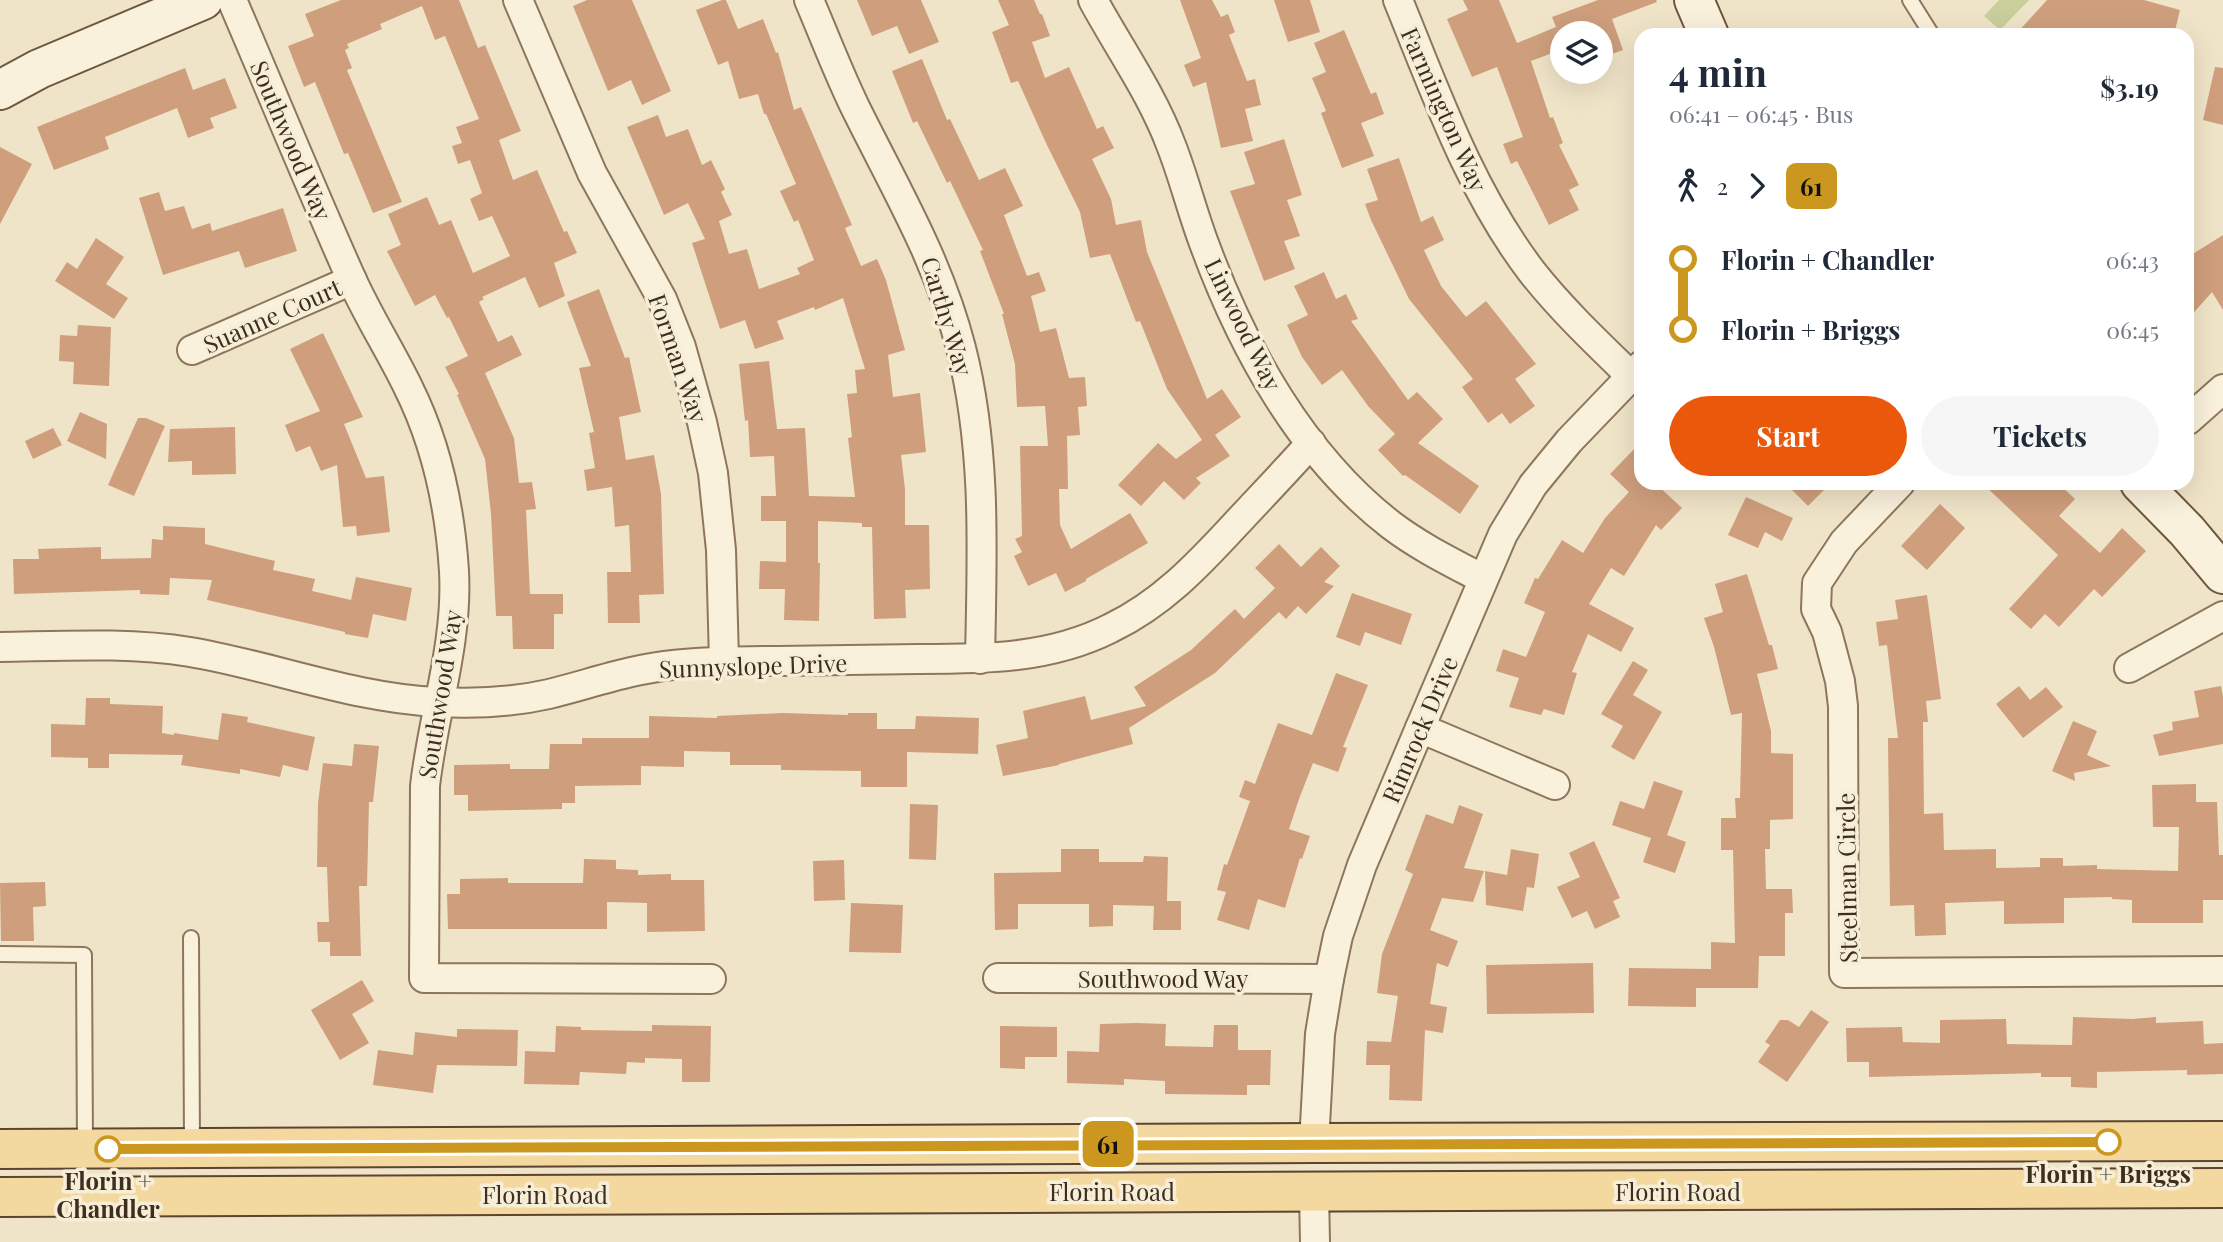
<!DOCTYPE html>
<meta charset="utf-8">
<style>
:root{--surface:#fff;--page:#f6f6f7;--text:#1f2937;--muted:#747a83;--accent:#ea580c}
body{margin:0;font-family:"Playfair Display",serif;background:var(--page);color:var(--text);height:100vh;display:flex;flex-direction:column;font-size:26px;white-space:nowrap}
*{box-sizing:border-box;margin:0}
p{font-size:23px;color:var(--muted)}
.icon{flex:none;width:38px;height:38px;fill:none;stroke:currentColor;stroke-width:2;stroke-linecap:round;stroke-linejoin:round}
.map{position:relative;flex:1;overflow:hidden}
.sheet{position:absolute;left:1634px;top:28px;width:560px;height:462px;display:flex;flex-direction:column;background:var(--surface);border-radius:21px;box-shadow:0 7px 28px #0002}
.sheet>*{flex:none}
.badge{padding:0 14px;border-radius:10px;font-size:24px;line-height:46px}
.controls{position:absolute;left:1550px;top:21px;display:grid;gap:14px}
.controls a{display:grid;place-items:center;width:63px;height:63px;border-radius:50%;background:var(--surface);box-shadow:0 7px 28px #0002;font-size:35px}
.map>.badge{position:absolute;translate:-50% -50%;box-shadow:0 0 0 4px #fff}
.legs{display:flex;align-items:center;gap:10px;height:77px;padding:0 35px;font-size:23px}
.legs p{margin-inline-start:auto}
.overview{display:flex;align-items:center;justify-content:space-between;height:119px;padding:0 35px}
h1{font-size:38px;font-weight:700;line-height:52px}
.button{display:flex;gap:14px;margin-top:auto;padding:14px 35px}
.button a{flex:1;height:80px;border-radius:42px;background:var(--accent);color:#fff;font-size:28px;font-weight:700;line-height:80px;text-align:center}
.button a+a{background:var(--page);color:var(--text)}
ul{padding:0 35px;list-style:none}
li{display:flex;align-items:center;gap:24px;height:70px;font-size:26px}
li i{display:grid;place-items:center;width:10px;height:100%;margin:0 9px;background:currentColor}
li i::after{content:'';width:18px;height:18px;margin:-9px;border:5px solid;border-radius:50%;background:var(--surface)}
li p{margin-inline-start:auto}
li:first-child i{background:linear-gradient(#0000 50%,currentColor 0)}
li:last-child i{background:linear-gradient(currentColor 50%,#0000 0)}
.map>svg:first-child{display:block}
.green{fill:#c9cf9b}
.building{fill:#cf9f7d}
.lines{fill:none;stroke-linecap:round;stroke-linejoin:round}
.lane-casing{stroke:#8d765c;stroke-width:18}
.street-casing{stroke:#8d765c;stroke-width:32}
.secondary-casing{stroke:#6f573f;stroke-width:42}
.primary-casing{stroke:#5b4430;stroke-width:42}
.lane{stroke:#faf1dc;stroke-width:14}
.street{stroke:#faf1dc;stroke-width:28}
.secondary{stroke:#faf1dc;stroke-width:38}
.primary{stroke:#f3d9a0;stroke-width:38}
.line-1-casing{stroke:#fff;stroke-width:16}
.line-1{stroke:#cb971e;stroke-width:10}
.stop-1-dot{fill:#fff;stroke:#cb971e;stroke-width:3.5}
.labels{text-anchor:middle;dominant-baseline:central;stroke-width:7;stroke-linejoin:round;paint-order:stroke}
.street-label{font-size:24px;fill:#3d2e20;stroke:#f7eed8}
.stop-label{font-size:24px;font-weight:bold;fill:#3d2e20;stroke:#f7eed8}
</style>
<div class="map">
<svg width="2223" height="1242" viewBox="0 0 2223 1242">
<rect width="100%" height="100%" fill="#f0e4c8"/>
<!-- green -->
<polygon class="green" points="1999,0 2029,0 2000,30 1984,16"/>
<!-- building -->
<g class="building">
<polygon points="341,0 459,0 478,48 485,45 521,131 499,140 513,180 537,170 564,232 567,231 577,253 554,263 565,296 539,308 525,277 482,297 484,299 479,302 498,342 512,335 522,355 485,373 514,438 519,483 532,482 536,509 526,510 530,594 563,594 563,614 554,614 554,649 513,649 512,616 496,616 491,514 485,459 457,395 459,394 445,367 468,356 449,317 447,318 435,295 415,306 387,251 401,245 388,214 427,197 439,225 451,220 473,273 510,256 492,216 479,221 470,199 482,193 470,160 458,164 452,146 462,143 456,127 479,119 445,36 435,40 422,6 380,24 382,29 347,44 349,48 345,50 352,68 347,70 402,202 373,213 348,153 344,154 315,82 304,87 288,46 314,36 305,14"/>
<polygon points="587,0 632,0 671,91 642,105 631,80 608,91 573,6"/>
<polygon points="722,0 726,0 738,29 763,19 776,53 778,52 794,110 801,107 852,225 845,228 861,266 877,259 886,280 905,350 888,355 893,397 920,393 926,452 901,455 905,489 905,525 929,525 930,589 905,590 906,618 874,619 872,527 862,527 862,523 818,521 818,563 820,563 819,621 784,620 785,589 759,589 760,561 786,562 786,521 761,521 761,496 776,496 774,456 750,457 748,420 745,421 739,364 769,361 777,429 805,428 809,496 855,497 848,438 852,437 847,394 857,393 855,370 865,369 843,298 815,310 814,307 777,321 784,339 755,349 745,320 720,329 692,243 705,239 688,203 664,215 627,127 658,115 666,137 688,129 702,165 711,160 725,189 721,192 732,215 719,221 729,254 747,249 759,289 800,274 797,268 814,260 798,220 794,222 780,191 796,184 766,114 764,114 758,94 739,99 728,61 718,65 696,10"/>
<polygon points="857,0 921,0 939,42 909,54 897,26 872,36"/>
<polygon points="998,0 1034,0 1040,14 1042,14 1050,36 1032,42 1045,78 1069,67 1097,129 1103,126 1114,148 1092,159 1111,199 1116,225 1141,220 1147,252 1207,399 1222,389 1241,417 1215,435 1230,456 1196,478 1201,483 1184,500 1164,481 1141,506 1118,485 1158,443 1176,459 1202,440 1167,389 1140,321 1136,322 1110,254 1090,258 1080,212 1046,143 1018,81 1011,83 992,32 1009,25"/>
<polygon points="1180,0 1212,0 1221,17 1228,14 1235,32 1229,35 1247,81 1255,79 1261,105 1245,109 1253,141 1221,148 1206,82 1193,87 1184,65 1201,58"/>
<polygon points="1274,0 1310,0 1320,32 1288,42"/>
<polygon points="1463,0 1499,0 1517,43 1556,27 1552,17 1598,0 1656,0 1657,2 1612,19 1623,50 1601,58 1601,33 1563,33 1563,49 1531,61 1550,118 1553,117 1563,143 1559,145 1579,185 1569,190 1579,210 1549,225 1517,161 1511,164 1503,144 1523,137 1497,67 1472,77 1447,19 1468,10"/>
<polygon points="2047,0 2144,0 2180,10 2174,35 2015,35"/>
<polygon points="1344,30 1371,94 1376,92 1384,114 1361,123 1374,156 1342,168 1321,113 1326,111 1312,78 1326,72 1314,43"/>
<polygon points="922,59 947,120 950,119 979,180 1005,168 1023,206 1004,215 1027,276 1039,272 1046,291 1031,296 1040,332 1056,328 1069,378 1085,377 1087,406 1078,407 1080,435 1067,436 1068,489 1059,489 1060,525 1071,549 1130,513 1148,543 1086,579 1086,581 1065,592 1056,573 1028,586 1014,556 1022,552 1015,539 1022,536 1020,446 1048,446 1045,406 1017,407 1015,364 1002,314 1004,314 980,251 983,250 950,181 947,183 917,121 913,123 892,71"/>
<polygon points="2215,67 2223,68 2223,125 2203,120"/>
<polygon points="185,68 193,90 225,78 237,108 210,118 214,128 188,138 177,108 105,137 109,149 54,170 37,127"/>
<polygon points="1284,139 1302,195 1287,200 1300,236 1284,241 1295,269 1264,281 1230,191 1255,184 1244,152"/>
<polygon points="0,147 32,164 0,224"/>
<polygon points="1399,158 1421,222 1433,216 1444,240 1424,250 1441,286 1466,317 1486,301 1536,364 1515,379 1535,406 1510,424 1502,413 1488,423 1462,387 1473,379 1409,299 1371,220 1365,204 1378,200 1367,169"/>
<polygon points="159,192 165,211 184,206 192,229 210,223 212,231 283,208 297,251 245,268 239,251 163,275 139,198"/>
<polygon points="2223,235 2223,310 2212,292 2188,319 2188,257"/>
<polygon points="96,238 124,257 106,284 128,298 114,319 55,281 67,262 77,269"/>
<polygon points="1324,272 1336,299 1346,294 1358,319 1351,321 1408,400 1417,392 1443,419 1418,443 1479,486 1460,514 1405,475 1403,476 1378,450 1395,434 1368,406 1342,370 1322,385 1302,357 1287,325 1308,315 1294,286"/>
<polygon points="599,289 625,358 629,357 641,412 619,417 626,460 654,455 661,494 664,594 639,595 640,623 608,623 607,572 631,572 629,525 615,527 612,487 587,491 584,470 595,468 589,433 594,432 579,368 591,366 567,302"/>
<polygon points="78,325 111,327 109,386 73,384 74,362 59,361 60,335 77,336"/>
<polygon points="323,333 363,417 344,424 366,478 384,476 390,532 357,536 356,526 343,527 337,465 321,471 310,446 296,452 285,425 320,411 290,349"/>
<polygon points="80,412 107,424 106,459 67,441"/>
<polygon points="138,418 146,418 165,426 134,496 108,485"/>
<polygon points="235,427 236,474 192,475 192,461 168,462 170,429"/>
<polygon points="53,428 62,445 33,459 25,441"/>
<polygon points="1642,441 1642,483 1655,483 1682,508 1661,530 1656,525 1624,576 1611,568 1589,604 1634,628 1621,652 1588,634 1572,672 1577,673 1564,715 1544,709 1541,715 1509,707 1519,678 1496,671 1503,649 1526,657 1545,612 1524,603 1535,578 1538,579 1562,540 1583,553 1605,518 1629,492 1610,474"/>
<polygon points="1785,483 1831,483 1808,506"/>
<polygon points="1982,483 2058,483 2075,499 2059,516 2100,553 2122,528 2146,551 2102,597 2094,589 2059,627 2045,614 2031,629 2009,609 2058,555"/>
<polygon points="1746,497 1793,518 1782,541 1765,532 1758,548 1728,535"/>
<polygon points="1940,504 1965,528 1927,570 1901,546"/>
<polygon points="163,526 205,528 205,544 275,561 273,570 315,579 312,591 351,600 356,577 412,588 406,621 373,614 368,638 345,634 345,632 207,600 212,580 170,578 169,595 140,594 140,590 14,594 13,559 39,559 38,549 101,547 101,559 151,558 152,539 163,540"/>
<polygon points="1279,544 1301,567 1321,547 1340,566 1324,582 1334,586 1306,614 1298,606 1286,619 1279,612 1215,673 1129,728 1133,744 1059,764 1059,765 1003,776 996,745 1028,738 1023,711 1085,696 1091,720 1146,706 1134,687 1191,650 1235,609 1244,619 1275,588 1255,568"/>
<polygon points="1747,574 1769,645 1772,645 1778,669 1757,674 1771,731 1771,753 1793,754 1793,819 1770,820 1770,849 1765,849 1766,889 1792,889 1793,913 1785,913 1785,956 1759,956 1758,988 1696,988 1696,1007 1628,1006 1629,968 1711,969 1711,942 1735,943 1733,850 1721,850 1721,818 1736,818 1735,798 1740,798 1742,713 1731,715 1714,647 1704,618 1723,612 1715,584"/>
<polygon points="1352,593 1412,614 1401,645 1365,632 1360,646 1336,637"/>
<polygon points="1927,595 1941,699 1926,701 1928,722 1923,722 1924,814 1943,813 1944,850 1996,849 1996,868 2040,867 2040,858 2063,858 2063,866 2097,865 2097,869 2178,871 2179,827 2153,827 2152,785 2196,784 2196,802 2217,802 2219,855 2223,855 2223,900 2203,900 2203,923 2132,923 2132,900 2112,899 2112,897 2064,898 2064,923 2004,924 2004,901 1945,903 1946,935 1915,936 1914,905 1890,906 1888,738 1898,738 1887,645 1879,646 1876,622 1898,619 1895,600"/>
<polygon points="1633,661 1648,670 1633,695 1662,712 1634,760 1611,747 1623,726 1601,714"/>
<polygon points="1336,673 1368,685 1343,747 1347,748 1338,772 1313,763 1299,799 1289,829 1310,836 1302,859 1300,858 1285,908 1258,899 1249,930 1217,920 1226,892 1217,890 1224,864 1227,865 1250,801 1239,797 1245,780 1255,784 1278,723 1312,735"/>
<polygon points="2019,686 2030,700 2046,687 2063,707 2023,738 1996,704"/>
<polygon points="2221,686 2223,697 2223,744 2159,756 2153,735 2173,730 2172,722 2199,717 2194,691"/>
<polygon points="86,698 110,698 110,704 163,706 162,733 174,735 174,733 218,740 222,713 248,717 247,722 315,737 308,771 283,765 280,777 240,769 240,774 181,765 183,755 109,754 109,768 88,768 88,758 51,757 51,724 85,725"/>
<polygon points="782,713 848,715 848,713 877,713 877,729 915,729 916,716 979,718 978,754 907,752 907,787 861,787 861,771 781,770 781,765 730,765 730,752 684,751 684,767 641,766 641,785 575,786 575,803 562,803 562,809 468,811 468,795 454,795 454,765 510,764 510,769 549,769 550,744 582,744 582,738 649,738 649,716 717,718 717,716"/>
<polygon points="2073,721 2097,731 2087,755 2111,766 2074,773 2075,781 2052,771"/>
<polygon points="354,744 379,746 373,802 369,802 367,886 359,886 361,956 330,956 330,942 318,942 317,922 329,922 327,867 317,867 318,803 323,763 352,766"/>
<polygon points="1654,781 1683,791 1667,835 1686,842 1675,873 1643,862 1651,838 1612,825 1620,801 1644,809"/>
<polygon points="910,804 938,805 936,860 909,859"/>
<polygon points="1459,805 1483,814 1464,868 1484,871 1473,902 1442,898 1430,930 1458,941 1448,967 1437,963 1430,1004 1447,1007 1443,1033 1425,1030 1422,1101 1389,1100 1390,1065 1366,1065 1367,1041 1391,1042 1398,996 1377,993 1382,954 1413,874 1405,870 1426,814 1453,824"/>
<polygon points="1594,841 1620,898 1613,901 1620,917 1595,929 1587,911 1572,918 1557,887 1580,877 1569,853"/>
<polygon points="1061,849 1099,849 1099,862 1143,862 1144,856 1168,857 1167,901 1181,901 1181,930 1153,930 1154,906 1113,905 1113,926 1089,927 1089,904 1018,904 1018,929 995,930 994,873 1061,872"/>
<polygon points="1511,849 1539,854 1534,888 1527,887 1523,911 1486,905 1485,871 1507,875"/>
<polygon points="584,859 616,860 616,869 638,870 638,875 671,874 671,880 704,880 705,931 647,932 647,903 607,902 607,929 448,929 447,894 460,894 460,879 508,878 508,883 583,883"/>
<polygon points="844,860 845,900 814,901 813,861"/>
<polygon points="45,882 46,906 33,907 34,941 1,941 0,883"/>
<polygon points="851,903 903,905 901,953 849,952"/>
<polygon points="1593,963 1594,1013 1487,1014 1486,965"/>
<polygon points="362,980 374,1001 352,1014 369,1043 340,1060 311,1010"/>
<polygon points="1811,1010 1829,1022 1787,1082 1758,1062 1770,1045 1765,1042 1780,1020 1788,1020 1799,1027"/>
<polygon points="2073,1017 2132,1019 2156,1017 2156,1023 2203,1021 2204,1044 2223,1043 2223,1074 2187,1075 2187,1070 2097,1072 2097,1088 2071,1087 2071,1077 2041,1077 2041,1073 1869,1077 1869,1062 1847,1062 1846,1028 1902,1027 1903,1042 1940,1043 1940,1020 2006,1019 2007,1044 2072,1045"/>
<polygon points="1137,1023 1166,1024 1165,1046 1213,1047 1214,1025 1238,1025 1238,1050 1271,1050 1270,1085 1247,1085 1247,1095 1165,1094 1165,1081 1124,1079 1124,1085 1067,1083 1067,1051 1099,1052 1100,1024"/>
<polygon points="652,1025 711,1026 710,1082 682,1082 682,1059 645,1058 645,1063 627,1062 626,1074 580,1072 579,1085 524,1084 525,1051 555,1052 556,1026 581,1027 581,1030 652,1031"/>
<polygon points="1000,1026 1057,1027 1057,1057 1025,1057 1025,1069 1000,1068"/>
<polygon points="457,1029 518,1030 517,1066 437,1065 433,1093 373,1085 378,1050 413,1055 415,1032 457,1037"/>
</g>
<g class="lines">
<!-- lane casing -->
<g class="lane-casing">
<g id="lane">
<polyline points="1910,0 1932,35"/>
<polyline points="191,938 192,1147"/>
<polyline points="0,954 84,955 85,1146"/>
</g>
</g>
<!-- street casing -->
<g class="street-casing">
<g id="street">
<path d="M 232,0 C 272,93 310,186 351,278 C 368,316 390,350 408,387 C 436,443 450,508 454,571 C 458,645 433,714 425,786 L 424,978 L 711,979"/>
<polyline points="518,0 592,173 662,299 681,347 702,422 713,473 721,550 724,661"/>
<path d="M 809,0 C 824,35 838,72 855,107 C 895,188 938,259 961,348 C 987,450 982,555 980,659"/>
<path d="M 1093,0 C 1119,48 1152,94 1171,145 C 1184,178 1192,212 1205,246 C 1243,349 1302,456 1391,525 C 1420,547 1451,562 1483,579"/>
<path d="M 1398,0 C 1436,93 1470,191 1532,272 C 1562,310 1597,343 1631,376"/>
<polyline points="192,350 352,280"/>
<polyline points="2188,420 2223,389"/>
<polyline points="1900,483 1844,542 1817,583 1816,609 1827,632 1840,681 1843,706 1844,973 2223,971"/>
<path d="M 0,647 C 63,646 127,642 190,652 C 273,666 352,698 437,702 C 474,704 514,702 549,694 C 590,684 631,669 673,665 C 707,661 743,661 778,661 C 825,660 872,660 919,659 C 985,659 1050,659 1111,628 C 1161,604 1197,566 1234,526 C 1260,498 1286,471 1311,443"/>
<polyline points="2129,668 2223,616"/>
<polyline points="1420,728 1555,785"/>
<polyline points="998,978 1329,979"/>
<polyline points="1314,1143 1320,1034 1329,979 1338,936 1362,865 1420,728 1503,534 1533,485 1569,441 1642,365"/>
<polyline points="1314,1192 1315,1242"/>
</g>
</g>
<!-- secondary casing -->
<g class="secondary-casing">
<g id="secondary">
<polyline points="1694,0 1709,35"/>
<polyline points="0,90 39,69 203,0"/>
<polyline points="2140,483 2187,531 2223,574"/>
</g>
</g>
<!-- primary casing -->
<g class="primary-casing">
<g id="primary">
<polyline points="0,1149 1314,1143 2223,1141"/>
<polyline points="0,1197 2223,1188"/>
</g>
</g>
<!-- lane -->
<use href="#lane" class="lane"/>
<!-- street -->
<use href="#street" class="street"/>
<!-- secondary -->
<use href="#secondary" class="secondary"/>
<!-- primary -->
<use href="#primary" class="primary"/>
</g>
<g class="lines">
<!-- line-1 casing -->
<g class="line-1-casing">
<polyline id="line-1" points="108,1149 2108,1142"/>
</g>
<!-- line-1 -->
<use href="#line-1" class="line-1"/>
</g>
<!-- markers -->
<g class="stop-1-dot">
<circle cx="2108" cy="1142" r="12"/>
<circle cx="108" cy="1149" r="12"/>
</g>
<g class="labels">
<!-- street labels -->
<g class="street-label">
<text transform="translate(1445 109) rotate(66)">Farmington Way</text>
<text transform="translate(292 140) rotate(67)">Southwood Way</text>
<text transform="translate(272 315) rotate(-24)">Suanne Court</text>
<text transform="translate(948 316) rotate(73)">Carthy Way</text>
<text transform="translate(1244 324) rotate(64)">Linwood Way</text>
<text transform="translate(679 358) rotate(71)">Forman Way</text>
<text transform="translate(753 665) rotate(-2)">Sunnyslope Drive</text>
<text transform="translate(439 694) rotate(-81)">Southwood Way</text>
<text transform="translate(1419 729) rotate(-67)">Rimrock Drive</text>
<text transform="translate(1846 878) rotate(-91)">Steelman Circle</text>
<text x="1163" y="978">Southwood Way</text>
<text x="1112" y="1191">Florin Road</text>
<text x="1678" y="1191">Florin Road</text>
<text x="545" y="1194">Florin Road</text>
</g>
<!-- stop labels -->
<g class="stop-label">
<text x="2108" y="1173">Florin + Briggs</text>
<text x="108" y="1180">Florin +<tspan x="108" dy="28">Chandler</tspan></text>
</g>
</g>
</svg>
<div class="controls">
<a><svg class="icon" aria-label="layers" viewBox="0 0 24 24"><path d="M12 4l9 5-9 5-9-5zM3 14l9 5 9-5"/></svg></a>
</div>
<b class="badge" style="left:1108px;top:1144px;background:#cb971e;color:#111">61</b>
<section class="sheet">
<div class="overview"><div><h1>4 min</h1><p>06:41 – 06:45 · Bus</p></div><b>$3.19</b></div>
<div class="legs"><svg class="icon" aria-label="walk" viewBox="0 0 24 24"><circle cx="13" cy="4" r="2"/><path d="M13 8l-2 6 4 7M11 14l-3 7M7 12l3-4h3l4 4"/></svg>2<svg class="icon" aria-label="forward" viewBox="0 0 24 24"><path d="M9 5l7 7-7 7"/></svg><b class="badge" style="background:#cb971e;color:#111">61</b></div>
<ul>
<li><i style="color:#cb971e"></i><b>Florin + Chandler</b><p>06:43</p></li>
<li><i style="color:#cb971e"></i><b>Florin + Briggs</b><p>06:45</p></li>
</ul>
<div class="button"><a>Start</a><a>Tickets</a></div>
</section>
</div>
